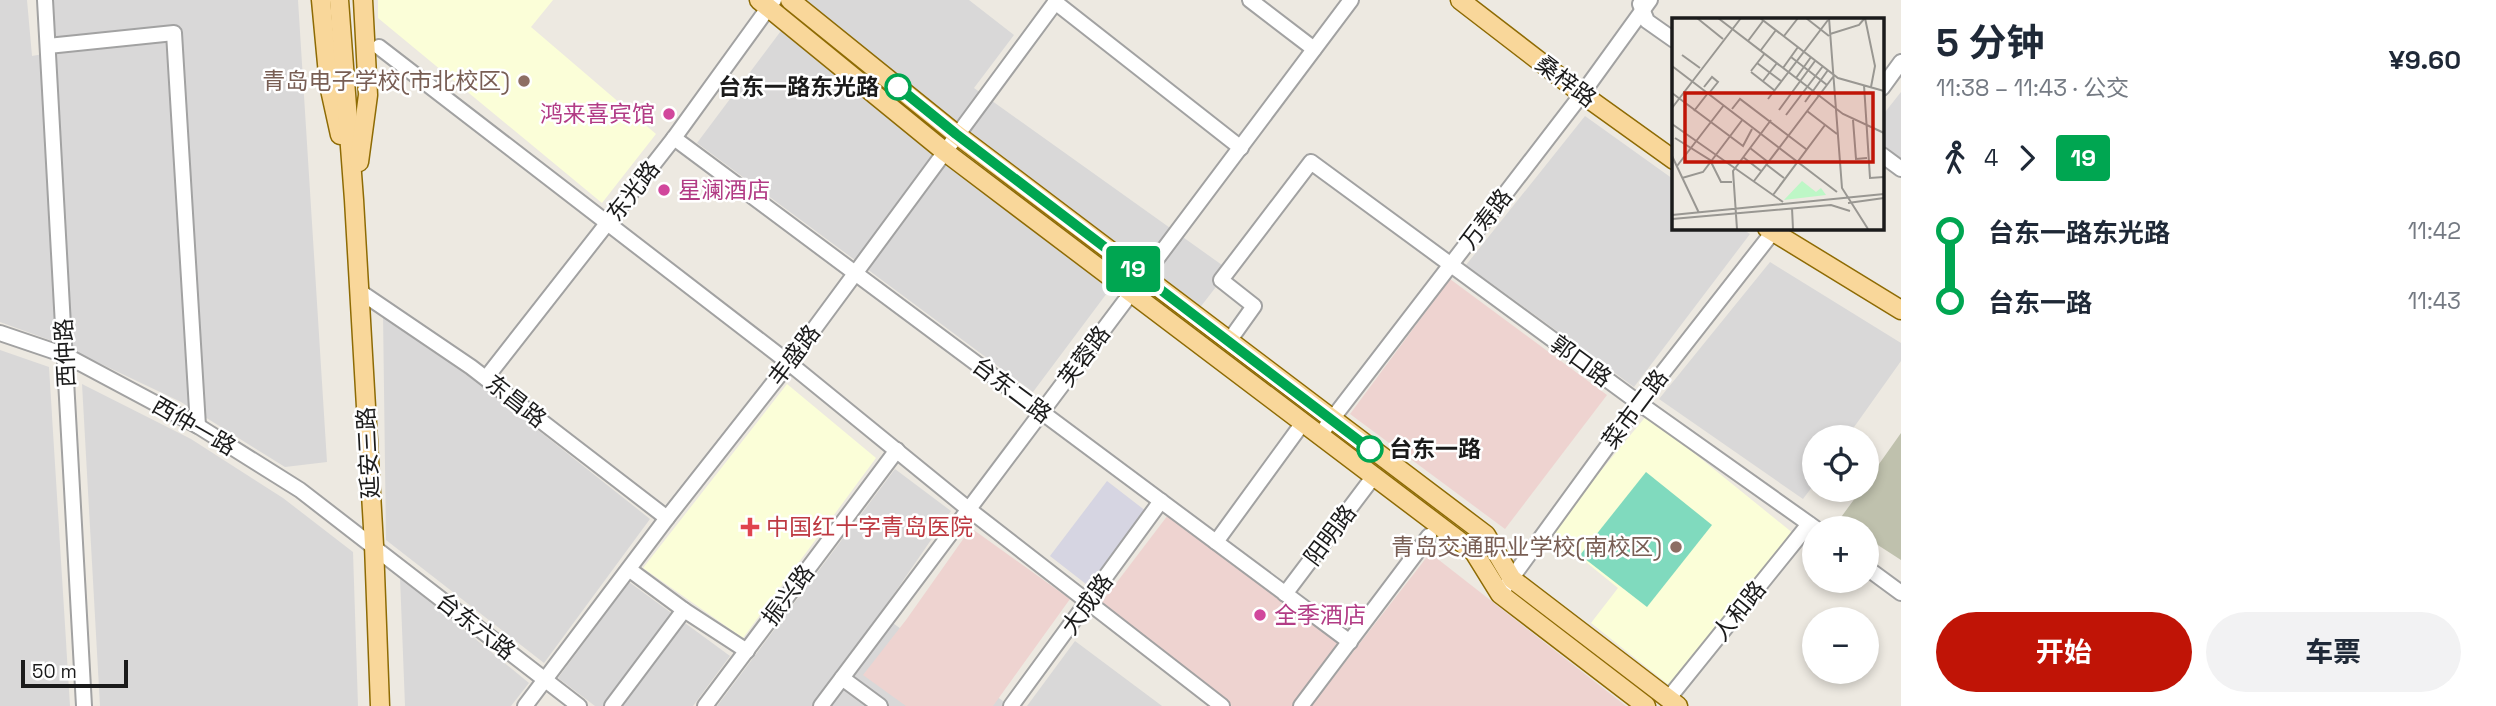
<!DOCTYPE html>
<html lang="zh">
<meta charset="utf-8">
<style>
:root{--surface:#fff;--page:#f2f2f3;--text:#1f2937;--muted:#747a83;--accent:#c01406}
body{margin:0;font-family:"Space Grotesk","Noto Sans SC",sans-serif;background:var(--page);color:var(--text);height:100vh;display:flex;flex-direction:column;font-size:26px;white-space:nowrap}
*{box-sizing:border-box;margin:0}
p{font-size:23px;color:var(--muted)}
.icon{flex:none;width:38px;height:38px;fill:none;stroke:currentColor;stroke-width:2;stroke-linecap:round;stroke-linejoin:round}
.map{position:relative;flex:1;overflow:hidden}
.details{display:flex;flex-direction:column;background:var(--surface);width:595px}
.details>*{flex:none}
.badge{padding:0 14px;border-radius:5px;font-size:24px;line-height:46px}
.fabs{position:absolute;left:1802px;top:425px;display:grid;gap:14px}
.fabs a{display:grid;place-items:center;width:77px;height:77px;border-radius:50%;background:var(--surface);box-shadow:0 4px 10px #0003;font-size:35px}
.scale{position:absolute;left:21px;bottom:18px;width:107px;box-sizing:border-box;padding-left:7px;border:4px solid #1b1b1b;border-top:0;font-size:19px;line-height:24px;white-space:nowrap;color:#1b1b1b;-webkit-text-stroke:5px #fff;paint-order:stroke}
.map>.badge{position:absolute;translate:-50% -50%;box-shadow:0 0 0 4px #fff}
.legs{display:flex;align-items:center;gap:10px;height:77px;padding:0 35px;font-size:23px}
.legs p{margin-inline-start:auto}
.headline{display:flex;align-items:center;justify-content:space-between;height:119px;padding:0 35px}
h1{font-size:38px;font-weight:700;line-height:52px}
.cta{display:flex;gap:14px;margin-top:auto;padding:14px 35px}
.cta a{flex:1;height:80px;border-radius:42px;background:var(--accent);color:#fff;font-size:28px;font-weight:700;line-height:80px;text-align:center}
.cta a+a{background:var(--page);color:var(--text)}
ul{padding:0 35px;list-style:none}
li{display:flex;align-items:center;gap:24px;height:70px;font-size:26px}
li i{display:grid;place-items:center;width:10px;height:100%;margin:0 9px;background:currentColor}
li i::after{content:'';width:18px;height:18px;margin:-9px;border:5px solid;border-radius:50%;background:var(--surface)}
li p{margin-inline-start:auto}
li:first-child i{background:linear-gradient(#0000 50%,currentColor 0)}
li:last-child i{background:linear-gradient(currentColor 50%,#0000 0)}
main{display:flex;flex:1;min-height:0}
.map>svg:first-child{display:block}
.residential{fill:#d9d8d8}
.commercial{fill:#eed3d0}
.education{fill:#fbfed8}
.construction{fill:#bfc1ad}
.pitch{fill:#80dabe}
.plaza{fill:#d6d5e2}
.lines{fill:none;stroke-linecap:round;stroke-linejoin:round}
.minor-casing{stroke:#a2a2a2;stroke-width:18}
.major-casing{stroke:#8e6b04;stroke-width:21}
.minor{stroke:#fff;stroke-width:14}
.major{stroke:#f9d79a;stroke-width:18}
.line-1-casing{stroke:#fff;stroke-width:16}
.line-1{stroke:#00a651;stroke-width:10}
.education-dot{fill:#8d6e63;stroke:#fff;stroke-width:2.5}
.stop-1-dot{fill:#fff;stroke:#00a651;stroke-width:3.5}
.hotel-dot{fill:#d1479c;stroke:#fff;stroke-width:2.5}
.health-dot{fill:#e0444e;stroke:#fff;stroke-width:2.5}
.labels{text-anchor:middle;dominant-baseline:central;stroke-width:5;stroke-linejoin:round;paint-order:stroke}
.education-label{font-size:23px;fill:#785e54;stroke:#fff;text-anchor:end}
.street-label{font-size:23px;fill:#1b1b1b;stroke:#fff}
.stop-label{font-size:23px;font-weight:bold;fill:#1b1b1b;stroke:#fff;text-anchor:end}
.hotel-label{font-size:23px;fill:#b23c85;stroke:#fff;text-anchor:start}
.health-label{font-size:23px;fill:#be3a42;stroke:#fff;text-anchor:start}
.inset-road{fill:none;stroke:#999792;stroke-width:2}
.view{fill:#c01406;fill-opacity:0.15;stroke:#c01406;stroke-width:3.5}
.inset-edge{fill:none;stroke:#1b1b1b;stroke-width:3.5}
</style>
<main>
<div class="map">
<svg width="1901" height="706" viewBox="0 0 1901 706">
<rect width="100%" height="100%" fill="#ede9e1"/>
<!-- residential -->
<g class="residential">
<polygon points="0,0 27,0 32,56 55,52 52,0 298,0 327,462 285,467 181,402 55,342 0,322"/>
<polygon points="804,0 969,0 1014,35 974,88 1229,270 1185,327 1119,277 1033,392 697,143"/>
<polygon points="1901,92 1901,165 1882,151 1882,116"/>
<polygon points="1585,116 1673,179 1674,228 1741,228 1750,234 1634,387 1466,265"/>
<polygon points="1770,262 1901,343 1901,361 1847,437 1815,438 1815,483 1803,499 1659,399"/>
<polygon points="383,313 430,350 470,376 650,519 544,663 386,540"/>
<polygon points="0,350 49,367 70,706 0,706"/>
<polygon points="82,384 191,439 283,498 353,552 358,706 100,706"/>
<polygon points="895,469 951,511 880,614 1010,706 717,706"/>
<polygon points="400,577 529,683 511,706 405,706"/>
<polygon points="629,582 730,656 693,706 595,706 558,678"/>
<polygon points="1075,641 1162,706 1027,706"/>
</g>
<!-- commercial -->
<g class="commercial">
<polygon points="1450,279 1607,395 1505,529 1350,414"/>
<polygon points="1168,515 1338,643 1293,706 1232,706 1101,603"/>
<polygon points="971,528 1070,599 993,706 906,706 863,675 906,620"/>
<polygon points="1430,553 1626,706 1311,706"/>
</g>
<!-- education -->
<g class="education">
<polygon points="378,0 553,0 531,27 656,134 602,203 378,18"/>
<polygon points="787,384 876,458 743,638 643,568"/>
<polygon points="1647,415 1794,534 1669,685 1591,623 1618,588 1571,550 1566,543 1551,531"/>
</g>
<!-- construction -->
<polygon class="construction" points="1901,433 1901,560 1867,538 1867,528 1852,528 1839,520 1861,490 1867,490 1867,481"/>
<!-- pitch -->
<polygon class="pitch" points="1646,472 1712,525 1647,607 1580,555"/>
<!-- plaza -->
<polygon class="plaza" points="1107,481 1151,515 1095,591 1050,556"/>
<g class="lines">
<!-- minor casing -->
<g class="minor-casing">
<g id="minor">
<polyline points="45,0 84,706"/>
<polyline points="1250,0 1314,49"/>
<polyline points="1055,2 1241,148"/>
<polyline points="1640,4 1647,21 1674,40"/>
<polyline points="48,46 174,33 198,426"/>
<polyline points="379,47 789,363 967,508 1222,706"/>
<polyline points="1882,88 1901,62"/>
<polyline points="674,138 1350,642"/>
<polyline points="1882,155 1901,169"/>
<polyline points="359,291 471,367 667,518"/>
<polyline points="0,333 65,355 198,426 300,490 579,706"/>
<polyline points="1229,341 1254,306 1221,280 1311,162 1639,403 1815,528"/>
<polyline points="486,378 674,138 774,0"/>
<polyline points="1319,436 1582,94 1650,0"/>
<polyline points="1216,542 1302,424"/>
<polyline points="1867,568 1901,593"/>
<polyline points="630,570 684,610 747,651"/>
<polyline points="1285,594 1374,476"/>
<polyline points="1500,594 1639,403 1776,228"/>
<polyline points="842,678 880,706"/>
<polyline points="1668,699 1809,524"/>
<polyline points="525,706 667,518 789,363 1057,0"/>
<polyline points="612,706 684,610"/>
<polyline points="705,706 897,450"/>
<polyline points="821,706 1351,0"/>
<polyline points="1011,706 1161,501"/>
<polyline points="1301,706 1429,536"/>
</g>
</g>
<!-- major casing -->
<g class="major-casing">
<g id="major">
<polyline points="321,0 329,85 340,135"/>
<polyline points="339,0 354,200 374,545 380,706"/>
<polyline points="759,0 944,151 1474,552 1500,594 1646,706"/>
<polyline points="790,0 956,134 1486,535 1512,579 1678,706"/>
<polyline points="1460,0 1582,94 1674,160"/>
<polyline points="359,162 368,95 363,0"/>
<polyline points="1767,228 1901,310"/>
</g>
</g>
<!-- minor -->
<use href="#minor" class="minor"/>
<!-- major -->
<use href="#major" class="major"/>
</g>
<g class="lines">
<!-- line-1 casing -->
<g class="line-1-casing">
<polyline id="line-1" points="898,87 956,134 1370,449"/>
</g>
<!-- line-1 -->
<use href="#line-1" class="line-1"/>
</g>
<!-- markers -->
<g class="education-dot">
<circle cx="524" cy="81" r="7"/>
<circle cx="1676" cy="547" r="7"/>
</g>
<g class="stop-1-dot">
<circle cx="898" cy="87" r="12"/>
<circle cx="1370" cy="449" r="12"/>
</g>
<g class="hotel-dot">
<circle cx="669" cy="114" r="7"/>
<circle cx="664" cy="190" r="7"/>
<circle cx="1260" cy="615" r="7"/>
</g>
<path class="health-dot" d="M746.5 516.5h7v7h7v7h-7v7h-7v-7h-7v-7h7z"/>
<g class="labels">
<!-- education labels -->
<g class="education-label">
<text x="510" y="81">青岛电子学校(市北校区)</text>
<text x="1662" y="547">青岛交通职业学校(南校区)</text>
</g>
<!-- street labels -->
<g class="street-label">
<text transform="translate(1566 81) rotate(37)">桑梓路</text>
<text transform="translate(633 191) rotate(-52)">东光路</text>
<text transform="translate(1486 219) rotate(-53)">万寿路</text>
<text transform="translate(65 353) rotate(-93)">西仲路</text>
<text transform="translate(794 355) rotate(-53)">丰盛路</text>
<text transform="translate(1084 356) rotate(-53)">芙蓉路</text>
<text transform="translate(1581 361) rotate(36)">郭口路</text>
<text transform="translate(1012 390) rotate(37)">台东二路</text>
<text transform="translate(516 401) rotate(38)">东昌路</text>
<text transform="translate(1635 409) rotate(-53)">菜市二路</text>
<text transform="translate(194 426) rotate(30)">西仲一路</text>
<text transform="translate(368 453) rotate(-93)">延安三路</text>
<text transform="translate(1330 535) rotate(-53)">阳明路</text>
<text transform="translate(788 595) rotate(-53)">振兴路</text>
<text transform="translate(1087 604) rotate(-54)">大成路</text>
<text transform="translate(1739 611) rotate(-51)">人和路</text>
<text transform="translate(476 626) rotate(38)">台东六路</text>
</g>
<!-- stop labels -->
<g class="stop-label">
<text x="879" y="87">台东一路东光路</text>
<text x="1389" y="449" text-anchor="start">台东一路</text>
</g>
<!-- hotel labels -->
<g class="hotel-label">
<text x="655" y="114" text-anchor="end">鸿来喜宾馆</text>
<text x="678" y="190">星澜酒店</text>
<text x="1274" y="615">全季酒店</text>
</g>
<!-- health labels -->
<g class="health-label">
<text x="766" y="527">中国红十字青岛医院</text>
</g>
</g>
<!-- overview -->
<g transform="translate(1672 18)">
<rect width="212" height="212" fill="#ede9e1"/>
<path d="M 130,163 L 144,174 L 149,170 L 154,177 L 112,182 Z" fill="#bdf7c6"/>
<path class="inset-road" d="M 25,0 L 51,21M 46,0 L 171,96 L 212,115M 88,0 L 166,60 L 212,73M 134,0 L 157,18M 157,0 L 170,170 L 196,211M 193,0 L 203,48 L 199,69M 158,16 L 187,7 L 192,1M 112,18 L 126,0M 76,23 L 91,3M 89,32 L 104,12M 10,37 L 28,50M 119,39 L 155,67M 85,45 L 109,63M 0,48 L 165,174M 111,50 L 126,29M 79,53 L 93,35M 79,54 L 102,72M 124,60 L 139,39M 91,63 L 105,45M 192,67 L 198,160 L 212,159M 32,69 L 40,59 L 46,64 L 38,74M 0,75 L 71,128 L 80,111M 96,81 L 156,2M 133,84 L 156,52M 0,90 L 69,0M 60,91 L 68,81 L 134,131M 107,92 L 143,43M 22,93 L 36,75M 135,93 L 165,116M 114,97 L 151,48M 181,102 L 184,141 L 195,140M 0,106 L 111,184M 3,120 L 38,142 L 49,164 L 60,164M 78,130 L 96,144M 0,138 L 27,195M 71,139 L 89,153M 95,147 L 112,160M 5,148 L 52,87M 10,160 L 31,154 L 71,101M 82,163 L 161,59M 101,177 L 153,107M 176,185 L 212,180M 120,190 L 121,211M 0,197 L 212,176M 0,201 L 159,187 L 178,193M 65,211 L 61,153 L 99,102"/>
<path class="view" d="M 13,75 L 201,75 L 201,144 L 13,144 Z"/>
<rect width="212" height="212" class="inset-edge"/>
</g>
</svg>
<div class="fabs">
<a><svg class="icon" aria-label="locate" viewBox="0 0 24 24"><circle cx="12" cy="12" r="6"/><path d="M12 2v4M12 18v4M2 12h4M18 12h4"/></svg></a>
<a>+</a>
<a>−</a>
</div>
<div class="scale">50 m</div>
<b class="badge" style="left:1133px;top:269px;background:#00a651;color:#fff">19</b>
</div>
<section class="details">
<div class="headline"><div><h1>5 分钟</h1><p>11:38 – 11:43 · 公交</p></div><b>¥9.60</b></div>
<div class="legs"><svg class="icon" aria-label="walk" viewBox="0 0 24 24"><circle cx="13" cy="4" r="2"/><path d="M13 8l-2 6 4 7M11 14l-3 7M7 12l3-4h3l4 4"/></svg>4<svg class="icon" aria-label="forward" viewBox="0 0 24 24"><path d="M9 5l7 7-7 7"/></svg><b class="badge" style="background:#00a651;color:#fff">19</b></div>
<ul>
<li><i style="color:#00a651"></i><b>台东一路东光路</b><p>11:42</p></li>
<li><i style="color:#00a651"></i><b>台东一路</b><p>11:43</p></li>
</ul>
<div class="cta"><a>开始</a><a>车票</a></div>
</section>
</main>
